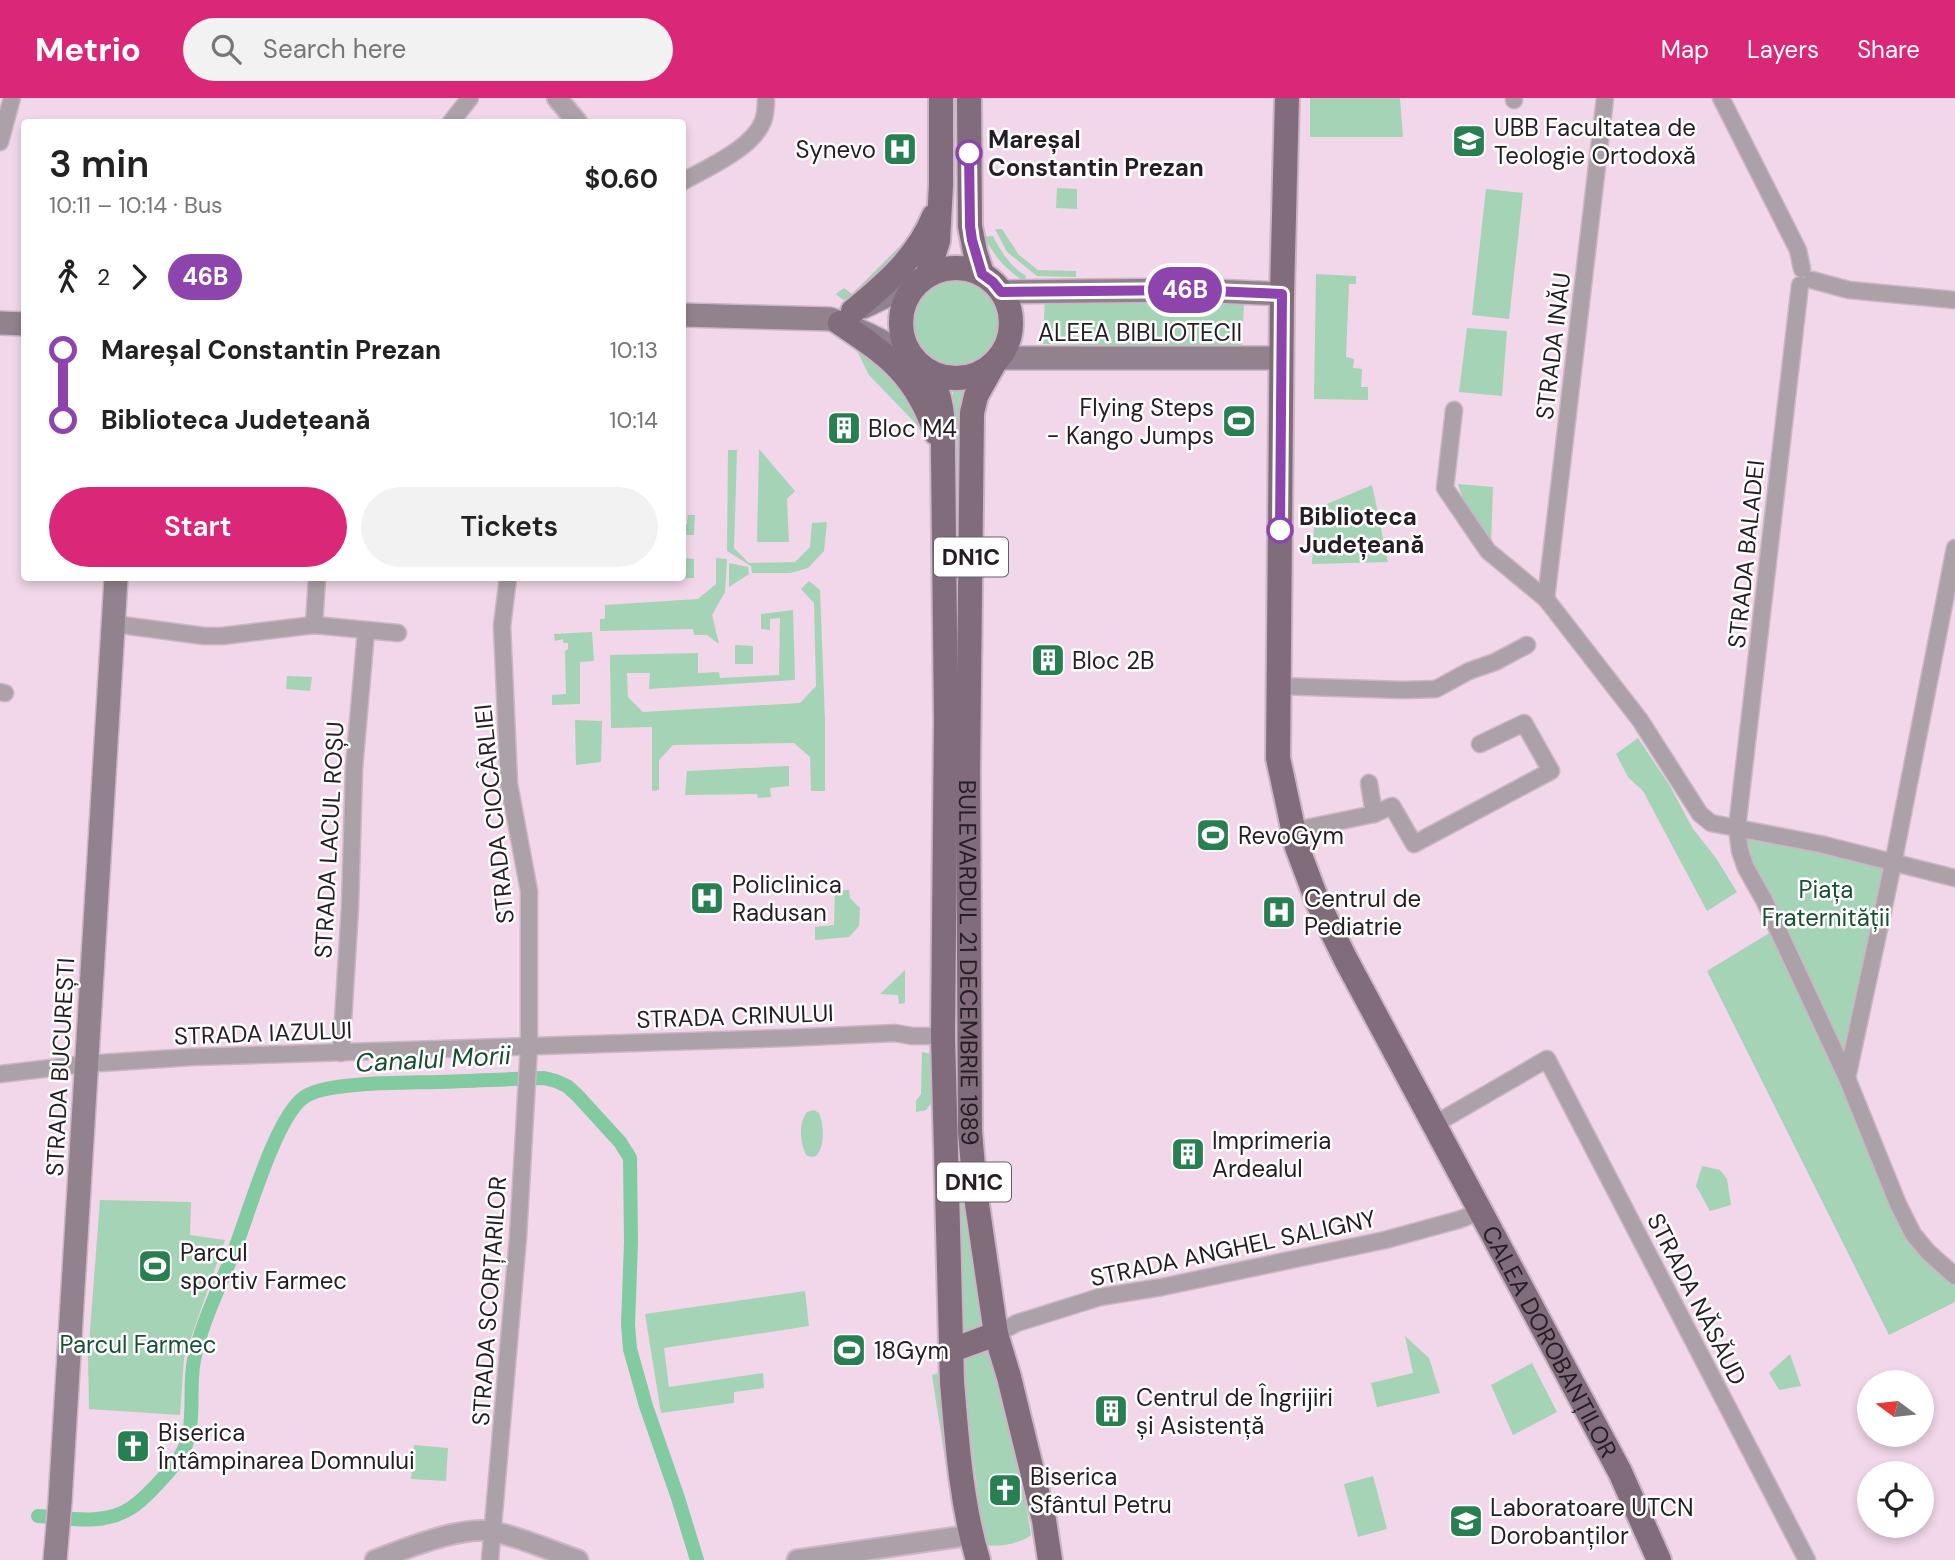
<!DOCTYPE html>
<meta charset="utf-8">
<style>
:root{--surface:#fff;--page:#f2f2f2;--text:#222;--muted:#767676;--accent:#db2777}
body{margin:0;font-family:"DM Sans",sans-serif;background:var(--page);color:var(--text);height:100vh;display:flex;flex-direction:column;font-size:26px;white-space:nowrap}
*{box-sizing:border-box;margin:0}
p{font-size:23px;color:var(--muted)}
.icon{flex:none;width:38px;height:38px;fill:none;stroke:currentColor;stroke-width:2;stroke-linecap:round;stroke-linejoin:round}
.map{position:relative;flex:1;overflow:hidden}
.panel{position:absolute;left:21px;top:21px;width:665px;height:462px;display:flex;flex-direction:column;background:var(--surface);border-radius:7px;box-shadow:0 4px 10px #0003}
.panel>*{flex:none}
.badge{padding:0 14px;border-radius:23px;font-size:24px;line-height:46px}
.needle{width:46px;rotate:285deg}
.tools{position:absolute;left:1857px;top:1272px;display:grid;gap:14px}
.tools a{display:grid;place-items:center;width:77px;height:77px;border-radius:50%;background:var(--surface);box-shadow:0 4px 10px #0003;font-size:35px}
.map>.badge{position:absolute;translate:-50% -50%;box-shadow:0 0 0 4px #fff}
.legs{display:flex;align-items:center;gap:10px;height:77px;padding:0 28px;font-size:23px}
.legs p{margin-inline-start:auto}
.head{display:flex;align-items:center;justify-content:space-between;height:119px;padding:0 28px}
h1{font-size:38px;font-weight:600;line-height:52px}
.primary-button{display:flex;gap:14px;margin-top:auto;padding:14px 28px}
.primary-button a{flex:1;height:80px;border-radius:42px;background:var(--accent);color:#fff;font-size:28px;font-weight:600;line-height:80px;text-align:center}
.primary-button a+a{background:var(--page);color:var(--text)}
ul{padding:0 28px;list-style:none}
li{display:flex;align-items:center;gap:24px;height:70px;font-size:26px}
li i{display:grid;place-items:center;width:10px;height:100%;margin:0 9px;background:currentColor}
li i::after{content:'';width:18px;height:18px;margin:-9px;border:5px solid;border-radius:50%;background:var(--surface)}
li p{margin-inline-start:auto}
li:first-child i{background:linear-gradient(#0000 50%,currentColor 0)}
li:last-child i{background:linear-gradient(currentColor 50%,#0000 0)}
header{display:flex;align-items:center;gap:42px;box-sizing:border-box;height:98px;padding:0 35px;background:var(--accent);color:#fff}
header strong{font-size:33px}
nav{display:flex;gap:38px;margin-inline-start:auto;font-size:24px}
.search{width:490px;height:63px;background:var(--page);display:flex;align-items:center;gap:18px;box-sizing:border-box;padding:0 24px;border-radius:38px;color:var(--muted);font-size:26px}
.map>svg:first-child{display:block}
.green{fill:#a5d3b6}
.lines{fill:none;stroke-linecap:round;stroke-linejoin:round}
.canal{stroke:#82ca9f;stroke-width:14}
.minor-casing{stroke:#ccb6c6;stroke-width:19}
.tertiary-casing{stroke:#ccb6c6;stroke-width:23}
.secondary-casing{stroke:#ccb6c6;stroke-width:26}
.primary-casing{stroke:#ccb6c6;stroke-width:28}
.minor{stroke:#aca1a8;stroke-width:16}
.tertiary{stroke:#aca1a8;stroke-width:19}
.secondary{stroke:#92828d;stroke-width:23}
.primary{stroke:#806c7a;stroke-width:24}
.line-1-casing{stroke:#fff;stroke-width:16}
.line-1{stroke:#8e44ad;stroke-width:10}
.stop-1-dot{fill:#fff;stroke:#8e44ad;stroke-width:3.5}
.labels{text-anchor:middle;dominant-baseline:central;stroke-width:5;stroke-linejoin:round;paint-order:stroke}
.shield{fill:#fff;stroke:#676166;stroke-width:2}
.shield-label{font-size:23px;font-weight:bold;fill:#261d24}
.poi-label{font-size:24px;fill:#261d24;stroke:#fff;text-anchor:start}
.stop-label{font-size:24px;font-weight:bold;fill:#261d24;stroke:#fff;text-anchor:start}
.street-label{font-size:24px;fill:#261d24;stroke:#fff}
.park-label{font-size:24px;fill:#195033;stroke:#fff}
.water-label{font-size:26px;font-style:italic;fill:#174e31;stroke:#fff}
</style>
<header>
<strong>Metrio</strong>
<div class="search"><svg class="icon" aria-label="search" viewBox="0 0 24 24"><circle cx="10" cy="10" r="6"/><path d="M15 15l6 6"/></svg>Search here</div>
<nav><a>Map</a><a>Layers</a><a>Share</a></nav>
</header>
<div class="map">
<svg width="1955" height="1462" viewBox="0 0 1955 1462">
<rect width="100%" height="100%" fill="#f1d7e9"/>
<!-- green -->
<g class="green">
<polygon points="1310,0 1400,0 1403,39 1310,39"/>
<polygon points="1057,90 1077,91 1077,111 1056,110"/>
<polygon points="1486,91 1523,95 1509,221 1472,217"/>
<polygon points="922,126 923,129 857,198 843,202 836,196 844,190 852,196"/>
<polygon points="995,131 1002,131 1019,157 1038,172 1076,173 1076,179 1037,178 1007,154"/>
<path d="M 993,138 C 1001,154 1010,168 1026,178 L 1025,184 C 1004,170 996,160 984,139 Z"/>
<polygon points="1316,176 1356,178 1356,186 1349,186 1346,259 1354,261 1353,270 1362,271 1361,289 1368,289 1368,302 1314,301"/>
<circle cx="956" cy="224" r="43"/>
<polygon points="1045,197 1244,202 1242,251 1043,246"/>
<polygon points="1467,230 1507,233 1502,298 1459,294"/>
<polygon points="854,247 904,288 925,328 919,329 869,277"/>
<polygon points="953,292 968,293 965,1006 987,1233 956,1242 952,1006"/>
<polygon points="759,351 795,393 787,401 789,444 757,444"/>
<polygon points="728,352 737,352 734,450 749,465 795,464 810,449 812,425 827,424 824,453 808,470 790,475 752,475 751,468 727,453"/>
<polygon points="1458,386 1493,389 1491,448 1467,415"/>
<polygon points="1372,387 1388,464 1312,466 1315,411"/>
<polygon points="688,417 695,417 694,437 685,437 685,460 694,461 694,480 605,482 605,480 682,480 683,426 687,426"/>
<polygon points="716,460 727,461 725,494 712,517 719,546 707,537 694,537 693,531 600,533 600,521 605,521 605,507 698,501 716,486"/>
<polygon points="729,465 748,469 749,476 729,489"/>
<polygon points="809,483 820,492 825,623 825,693 811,693 810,659 794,645 673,647 659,662 659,692 652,693 652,629 611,630 610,557 698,555 698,575 719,574 720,580 779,577 780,520 770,521 770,532 761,531 761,516 793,512 795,582 649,591 650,575 627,575 628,599 643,614 800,605 816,588 814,505 801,491"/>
<polygon points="592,534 594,563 580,564 580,606 552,607 552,597 566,596 565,553 568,551 568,545 563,545 563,541 555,543 554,536"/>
<polygon points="735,547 753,548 753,566 735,566"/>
<polygon points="287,578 312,579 310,593 286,591"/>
<polygon points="575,622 602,623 601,664 576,667"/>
<polygon points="1638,640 1670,688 1693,731 1716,760 1737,794 1707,813 1643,693 1628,679 1616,656"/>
<polygon points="789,668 789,688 770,690 771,699 758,700 757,696 685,697 687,673"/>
<polygon points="1737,730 1893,766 1847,980"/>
<polygon points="835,792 849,792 850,800 860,810 859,828 849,839 815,842 815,829 834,827"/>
<polygon points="1771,834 1829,959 1912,1146 1952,1183 1955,1188 1955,1204 1889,1237 1707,873"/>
<polygon points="905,872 905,905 899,906 898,897 880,896"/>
<polygon points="922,954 932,956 933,1003 926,1012 916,1014 916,1003 921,996"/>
<path d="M 814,1012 L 819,1015 C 824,1027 825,1049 816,1058 L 811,1059 L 806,1057 C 800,1043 798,1026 807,1014 Z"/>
<polygon points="1702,1068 1720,1072 1727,1081 1731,1107 1710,1113 1696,1088"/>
<polygon points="100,1102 191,1104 190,1137 225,1142 184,1260 180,1317 89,1311 88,1259"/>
<polygon points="805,1193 809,1228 664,1250 669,1289 763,1275 764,1290 734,1294 734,1305 661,1315 645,1216"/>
<polygon points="1405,1238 1429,1260 1440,1295 1377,1309 1371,1285 1413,1275"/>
<path d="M 989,1250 L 1015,1341 L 1031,1437 C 1022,1445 994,1451 984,1446 L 968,1320 L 964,1269 L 968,1255 Z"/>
<polygon points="1790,1256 1801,1288 1779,1292 1769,1275"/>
<polygon points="1532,1265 1557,1314 1513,1337 1491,1287"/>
<polygon points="945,1273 962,1412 953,1413 932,1277"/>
<polygon points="414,1347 448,1350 446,1383 411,1381"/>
<polygon points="1373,1378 1387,1431 1358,1439 1344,1386"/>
</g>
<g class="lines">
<!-- canal -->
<path class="canal" d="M 38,1418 C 68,1420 104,1428 131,1410 C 143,1402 153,1391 162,1381 C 174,1368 186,1354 189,1336 C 194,1312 189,1287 194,1262 C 201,1225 220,1189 234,1153 C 248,1118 275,1021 303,1000 C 324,983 409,985 438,984 C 473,983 508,981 544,980 L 556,983 L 567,988 L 577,997 L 620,1044 L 630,1060 L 631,1144 L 628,1227 L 630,1251 L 646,1308 L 678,1400 L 697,1462"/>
<!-- minor casing -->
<g class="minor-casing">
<g id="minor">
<polyline points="1721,0 1798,152 1802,171"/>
<polyline points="1514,2 1514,0"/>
<polyline points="451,24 470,0"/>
<polyline points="0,44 12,0"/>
<path d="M 682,84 C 707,70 753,50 763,23 C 766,15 766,8 766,0"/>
<polyline points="1812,182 1849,192 1955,202"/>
<polyline points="1800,187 1737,730 1740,753 1746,770 1764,802 1847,980 1898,1106 1913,1136 1928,1154 1955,1178"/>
<polyline points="1454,312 1445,390 1488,453 1546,501 1640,622 1700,716 1711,725 1820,746 1955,780"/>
<polyline points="1546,501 1605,0"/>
<polyline points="114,526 204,538 222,538 314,527 398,535"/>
<polyline points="314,527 317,480"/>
<polyline points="1277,588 1403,592 1436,591 1469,573 1495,564 1527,547"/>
<polyline points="0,594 5,595"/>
<polyline points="1374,716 1392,708 1414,746 1551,673 1524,625 1480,646"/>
<polyline points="1292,733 1374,716 1369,685"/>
<polyline points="341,955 350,809 354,670 366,533"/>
<polyline points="0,976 85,966 192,959 785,940 895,935 912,938 943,938"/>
<polyline points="1847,980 1893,766 1955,450"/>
<polyline points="1435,1026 1547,961 1807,1462"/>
<polyline points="996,1236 1017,1225 1100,1199 1162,1189 1385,1142 1458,1122 1480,1114"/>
<polyline points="490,1462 518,1139 529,948 529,793 509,686 502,528 508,480"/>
</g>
</g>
<!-- tertiary casing -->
<g class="tertiary-casing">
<g id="tertiary">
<polyline points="557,0 577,24"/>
<path d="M 375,1462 C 405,1451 464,1426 495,1434 C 523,1440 551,1453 578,1462"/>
<polyline points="797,1462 971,1437"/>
</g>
</g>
<!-- secondary casing -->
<g class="secondary-casing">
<g id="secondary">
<polyline points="1001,194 1188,192 1282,196"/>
<polyline points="863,209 922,181"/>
<path d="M 682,217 L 830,221 C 861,232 891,246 917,265"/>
<polyline points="0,225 24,226"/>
<polyline points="999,260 1281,260"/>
<polyline points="55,1462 60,1404 116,480"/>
</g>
</g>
<!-- primary casing -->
<g class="primary-casing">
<g id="primary">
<polyline points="969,0 970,128 975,154 982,176"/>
<path id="s1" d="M 1287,0 L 1282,196 L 1278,660 L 1297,749 L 1318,805 L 1346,862 L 1620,1374 L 1659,1462"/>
<circle cx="956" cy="225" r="55"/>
<polyline points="927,178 938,143 941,87 941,0"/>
<path d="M 853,213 C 886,186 918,158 934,118"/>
<path d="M 840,225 C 890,259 915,276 936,335"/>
<path id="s2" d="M 995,264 L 976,298 L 972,315 L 968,674 L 970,1034 L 975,1092 L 996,1236 L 1009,1279 L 1044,1422 L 1050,1462"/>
<path d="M 928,273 C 944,302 943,323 943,355 L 946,621 L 943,938 L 952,1284 C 957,1343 961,1405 978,1462"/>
<polyline points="952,1252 996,1236"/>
</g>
</g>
<!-- minor -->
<use href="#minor" class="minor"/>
<!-- tertiary -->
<use href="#tertiary" class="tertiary"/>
<!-- secondary -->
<use href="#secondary" class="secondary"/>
<!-- primary -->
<use href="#primary" class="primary"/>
</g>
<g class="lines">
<!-- line-1 casing -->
<g class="line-1-casing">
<polyline id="line-1" points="969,55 970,128 972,142 982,176 993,184 1001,194 1188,192 1282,196 1280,432"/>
</g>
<!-- line-1 -->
<use href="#line-1" class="line-1"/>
</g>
<!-- icons -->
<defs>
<g id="university-square" transform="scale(1.75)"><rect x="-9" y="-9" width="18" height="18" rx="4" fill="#287f52" stroke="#fff"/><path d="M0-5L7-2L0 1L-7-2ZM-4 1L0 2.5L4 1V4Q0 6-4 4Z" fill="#fff"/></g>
<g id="hospital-square" transform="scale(1.75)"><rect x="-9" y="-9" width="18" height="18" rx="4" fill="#287f52" stroke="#fff"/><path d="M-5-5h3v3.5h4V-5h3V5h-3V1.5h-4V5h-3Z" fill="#fff"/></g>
<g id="stadium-square" transform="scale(1.75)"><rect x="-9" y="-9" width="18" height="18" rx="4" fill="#287f52" stroke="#fff"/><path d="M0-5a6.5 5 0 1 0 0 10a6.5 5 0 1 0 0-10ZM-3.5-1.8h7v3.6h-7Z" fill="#fff"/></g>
<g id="building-square" transform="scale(1.75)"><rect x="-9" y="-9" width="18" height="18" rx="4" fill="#287f52" stroke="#fff"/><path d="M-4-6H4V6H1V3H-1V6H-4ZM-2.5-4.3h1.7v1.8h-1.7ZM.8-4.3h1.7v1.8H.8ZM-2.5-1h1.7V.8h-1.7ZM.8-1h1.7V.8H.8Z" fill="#fff"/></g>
<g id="church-square" transform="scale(1.75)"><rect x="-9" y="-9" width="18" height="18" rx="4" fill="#287f52" stroke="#fff"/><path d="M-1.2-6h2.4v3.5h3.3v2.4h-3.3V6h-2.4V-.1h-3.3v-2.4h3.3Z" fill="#fff"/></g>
</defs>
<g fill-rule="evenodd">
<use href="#university-square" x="1469" y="43"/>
<use href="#hospital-square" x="900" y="51"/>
<use href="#stadium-square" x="1239" y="323"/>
<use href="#building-square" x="844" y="330"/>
<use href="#building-square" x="1048" y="562"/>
<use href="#stadium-square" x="1213" y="737"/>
<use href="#hospital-square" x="707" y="800"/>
<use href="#hospital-square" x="1279" y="814"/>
<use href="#building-square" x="1188" y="1056"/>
<use href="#stadium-square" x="155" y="1168"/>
<use href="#stadium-square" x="849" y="1252"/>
<use href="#building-square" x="1111" y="1313"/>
<use href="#church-square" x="133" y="1348"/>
<use href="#church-square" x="1005" y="1392"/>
<use href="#university-square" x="1466" y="1423"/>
</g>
<!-- markers -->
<g class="stop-1-dot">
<circle cx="969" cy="55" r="12"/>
<circle cx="1280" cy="432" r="12"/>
</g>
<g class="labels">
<!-- shield labels -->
<g class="shield">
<rect x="934" y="439.5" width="74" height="39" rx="5"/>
<rect x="937" y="1064.5" width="74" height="39" rx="5"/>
</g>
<g class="shield-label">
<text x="971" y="459">DN1C</text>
<text x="974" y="1084">DN1C</text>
</g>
<!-- poi labels -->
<g class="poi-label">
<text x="1494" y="29">UBB Facultatea de<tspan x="1494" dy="28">Teologie Ortodoxă</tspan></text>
<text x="876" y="51" text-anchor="end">Synevo</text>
<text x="1214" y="309" text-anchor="end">Flying Steps<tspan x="1214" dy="28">- Kango Jumps</tspan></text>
<text x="868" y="330">Bloc M4</text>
<text x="1072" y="562">Bloc 2B</text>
<text x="1238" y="737">RevoGym</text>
<text x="732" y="786">Policlinica<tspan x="732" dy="28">Radusan</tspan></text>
<text x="1304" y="800">Centrul de<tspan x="1304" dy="28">Pediatrie</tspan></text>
<text x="1212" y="1042">Imprimeria<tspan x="1212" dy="28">Ardealul</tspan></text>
<text x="180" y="1154">Parcul<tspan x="180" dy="28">sportiv Farmec</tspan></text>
<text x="874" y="1252">18Gym</text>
<text x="1136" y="1299">Centrul de Îngrijiri<tspan x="1136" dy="28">și Asistență</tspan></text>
<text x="158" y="1334">Biserica<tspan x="158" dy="28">Întâmpinarea Domnului</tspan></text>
<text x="1030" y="1378">Biserica<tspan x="1030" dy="28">Sfântul Petru</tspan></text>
<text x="1490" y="1409">Laboratoare UTCN<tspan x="1490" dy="28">Dorobanților</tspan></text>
</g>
<!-- stop labels -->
<g class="stop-label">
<text x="988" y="41">Mareșal<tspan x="988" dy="28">Constantin Prezan</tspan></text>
<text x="1299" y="418">Biblioteca<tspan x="1299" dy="28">Județeană</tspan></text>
</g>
<!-- street labels -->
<g class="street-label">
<text x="1140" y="234">ALEEA BIBLIOTECII</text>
<text transform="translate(1553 248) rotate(-83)">STRADA INĂU</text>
<text transform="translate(1746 456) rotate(-84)">STRADA BALADEI</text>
<text transform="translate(494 716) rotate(-96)">STRADA CIOCÂRLIEI</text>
<text transform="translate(329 742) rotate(-87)">STRADA LACUL ROȘU</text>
<text stroke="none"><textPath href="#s2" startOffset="606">BULEVARDUL 21 DECEMBRIE 1989</textPath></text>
<text transform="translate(735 918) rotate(-2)">STRADA CRINULUI</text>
<text transform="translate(263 935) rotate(-2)">STRADA IAZULUI</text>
<text transform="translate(60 969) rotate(-87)">STRADA BUCUREȘTI</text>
<text transform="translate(1233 1150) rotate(-12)">STRADA ANGHEL SALIGNY</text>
<text transform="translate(1697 1201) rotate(63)">STRADA NĂSĂUD</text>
<text transform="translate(489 1203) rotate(-86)">STRADA SCORȚARILOR</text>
<text stroke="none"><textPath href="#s1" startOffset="1307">CALEA DOROBANȚILOR</textPath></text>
</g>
<!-- park labels -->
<g class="park-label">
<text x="1826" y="791">Piața<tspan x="1826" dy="28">Fraternității</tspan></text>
<text x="138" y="1246">Parcul Farmec</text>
</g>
<!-- water labels -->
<g class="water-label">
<text transform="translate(433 961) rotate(-3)">Canalul Morii</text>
</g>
</g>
</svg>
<div class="tools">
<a><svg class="needle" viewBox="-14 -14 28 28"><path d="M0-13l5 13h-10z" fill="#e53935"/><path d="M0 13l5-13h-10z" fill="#767676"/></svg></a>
<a><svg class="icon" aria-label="locate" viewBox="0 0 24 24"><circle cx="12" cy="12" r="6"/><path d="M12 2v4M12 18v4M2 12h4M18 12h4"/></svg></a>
</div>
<b class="badge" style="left:1185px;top:192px;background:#8e44ad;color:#fff">46B</b>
<section class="panel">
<div class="head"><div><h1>3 min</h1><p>10:11 – 10:14 · Bus</p></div><b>$0.60</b></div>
<div class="legs"><svg class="icon" aria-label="walk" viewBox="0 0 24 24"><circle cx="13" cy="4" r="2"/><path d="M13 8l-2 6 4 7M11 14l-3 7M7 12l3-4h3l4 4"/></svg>2<svg class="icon" aria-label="forward" viewBox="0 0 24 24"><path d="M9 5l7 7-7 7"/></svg><b class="badge" style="background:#8e44ad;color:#fff">46B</b></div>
<ul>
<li><i style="color:#8e44ad"></i><b>Mareșal Constantin Prezan</b><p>10:13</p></li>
<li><i style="color:#8e44ad"></i><b>Biblioteca Județeană</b><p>10:14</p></li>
</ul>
<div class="primary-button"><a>Start</a><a>Tickets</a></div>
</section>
</div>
